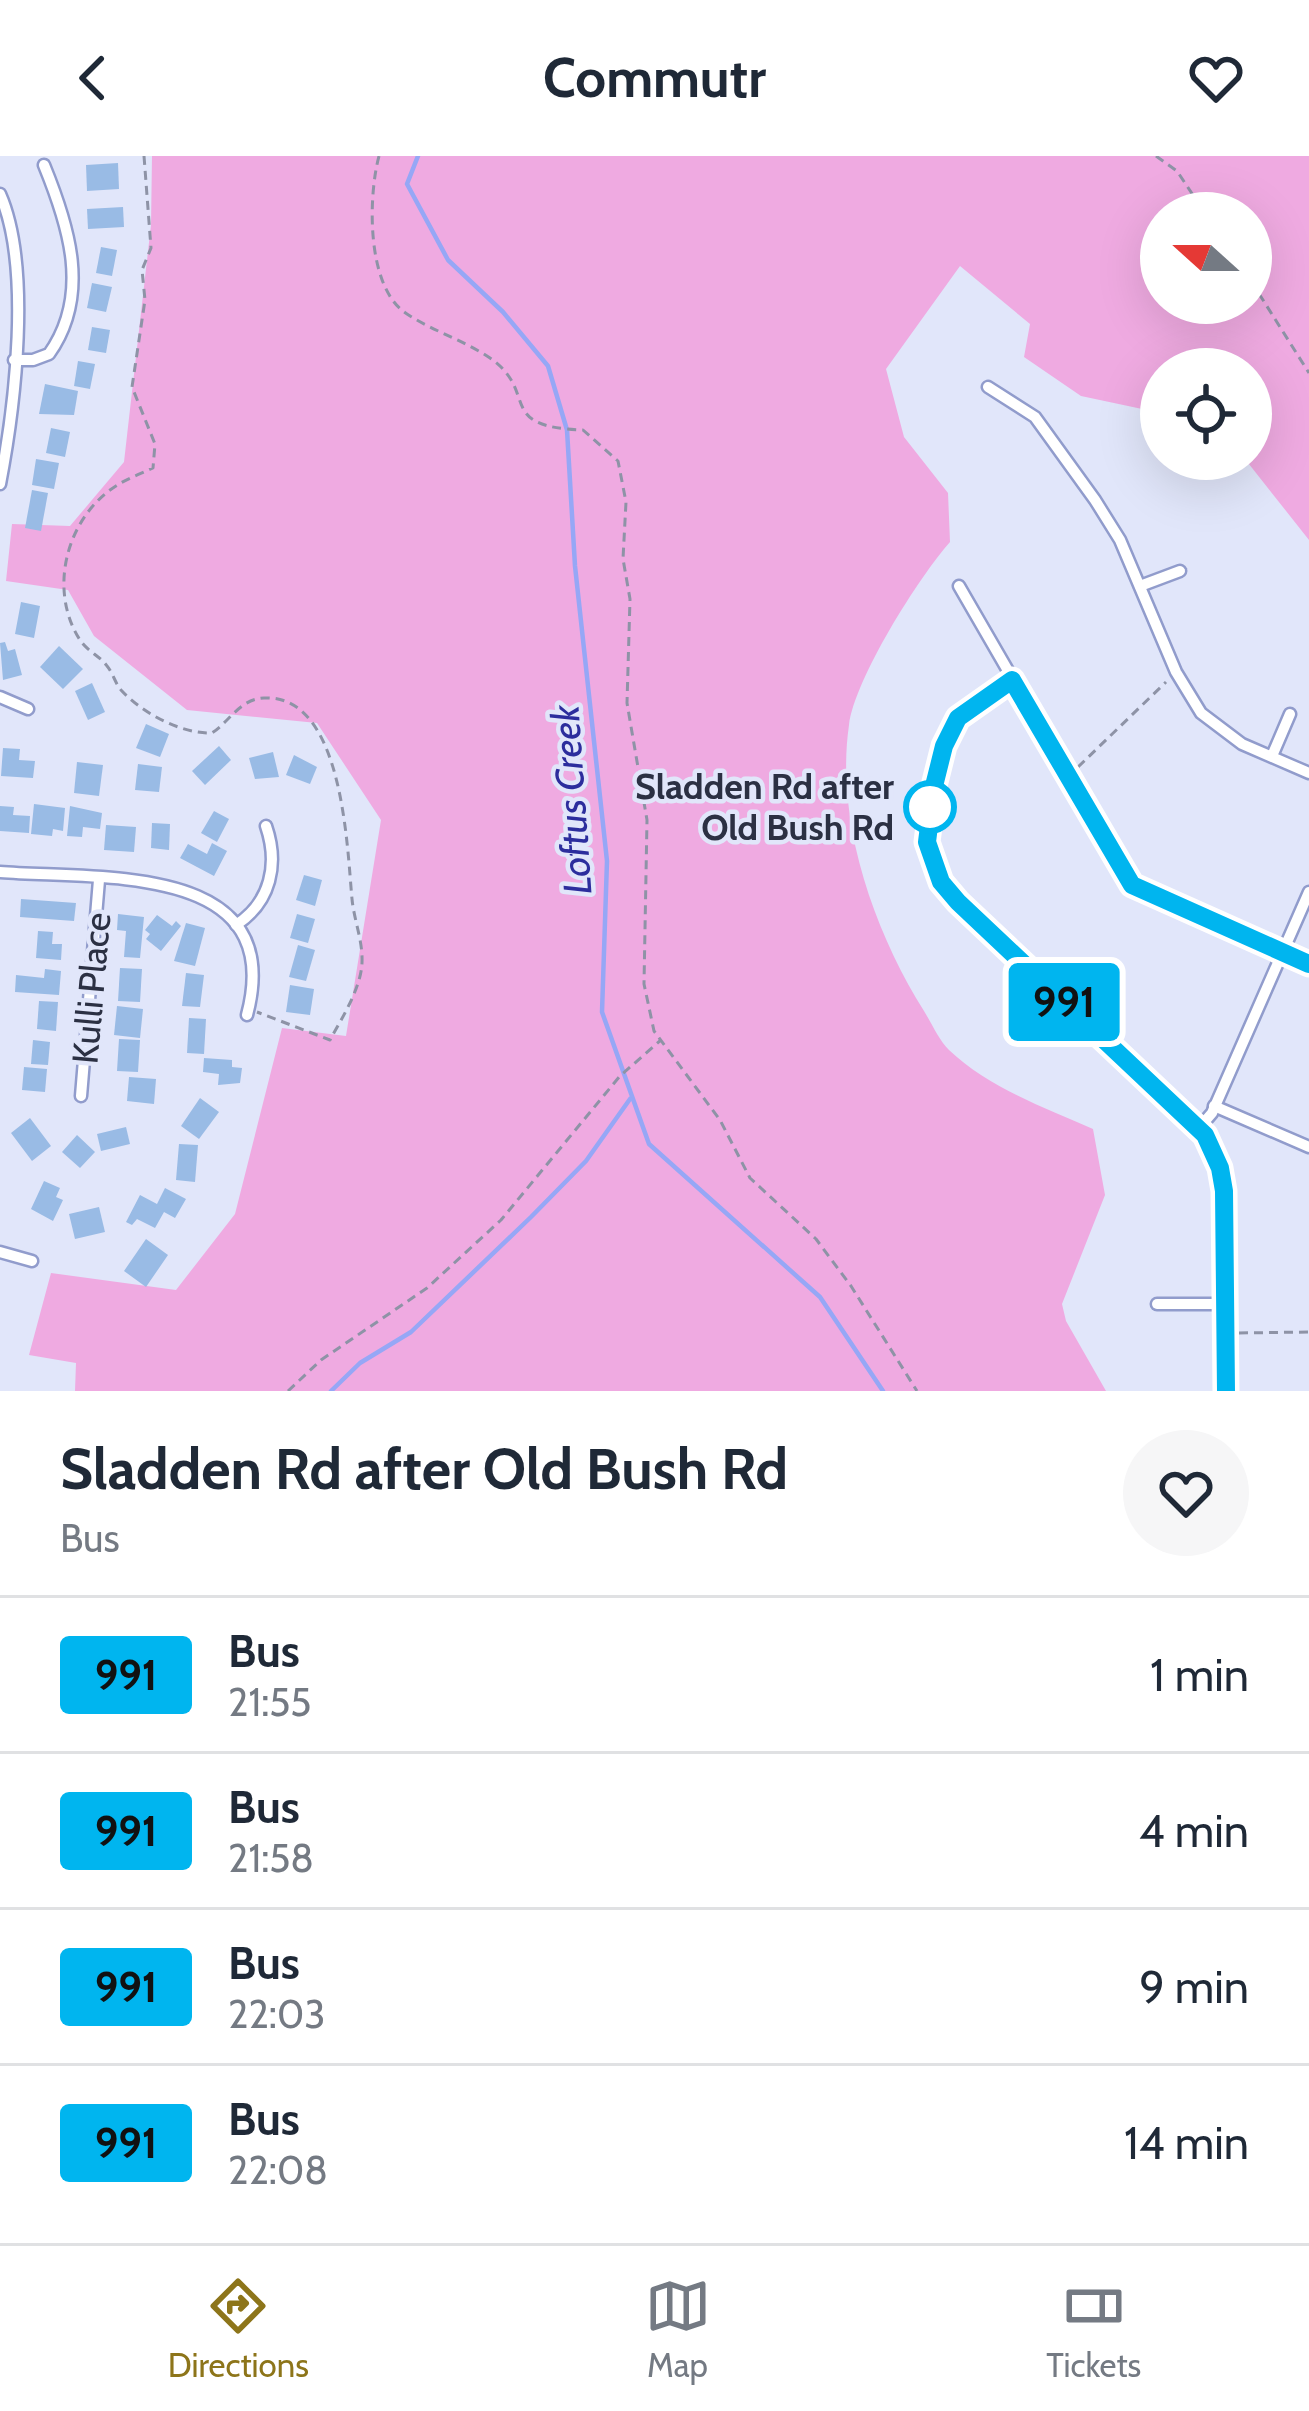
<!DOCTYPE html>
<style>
:root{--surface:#fff;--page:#f6f6f7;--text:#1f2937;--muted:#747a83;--line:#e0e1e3;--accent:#8d751a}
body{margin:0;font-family:Cabin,sans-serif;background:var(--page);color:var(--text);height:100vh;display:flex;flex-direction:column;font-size:45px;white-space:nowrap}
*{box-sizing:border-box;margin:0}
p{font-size:39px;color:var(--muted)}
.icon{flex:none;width:66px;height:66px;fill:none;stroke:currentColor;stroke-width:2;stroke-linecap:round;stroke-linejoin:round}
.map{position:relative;height:1235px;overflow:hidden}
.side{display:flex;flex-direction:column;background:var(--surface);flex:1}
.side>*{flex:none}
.badge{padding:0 24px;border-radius:9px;font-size:42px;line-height:78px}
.needle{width:78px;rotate:291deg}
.fabs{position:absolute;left:1140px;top:36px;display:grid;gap:24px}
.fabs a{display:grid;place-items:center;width:132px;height:132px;border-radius:50%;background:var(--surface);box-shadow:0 12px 48px #0002;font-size:60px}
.map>.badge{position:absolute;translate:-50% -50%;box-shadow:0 0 0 6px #fff}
.round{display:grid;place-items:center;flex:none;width:126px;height:126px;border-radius:63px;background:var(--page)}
.summary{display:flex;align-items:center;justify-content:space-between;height:204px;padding:0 60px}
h1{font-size:57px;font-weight:700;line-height:90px}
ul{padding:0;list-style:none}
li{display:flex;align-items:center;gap:36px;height:156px;padding:0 60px;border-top:3px solid var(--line)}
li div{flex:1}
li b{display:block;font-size:45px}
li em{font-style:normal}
li .badge{min-width:132px;font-weight:700;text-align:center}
header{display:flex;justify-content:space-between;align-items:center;height:156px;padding:0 60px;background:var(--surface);font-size:54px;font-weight:700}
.tabs{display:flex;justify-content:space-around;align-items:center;height:168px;border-top:3px solid var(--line);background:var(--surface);font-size:33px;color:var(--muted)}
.tabs a{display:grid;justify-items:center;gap:6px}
.tabs .selected{color:var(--accent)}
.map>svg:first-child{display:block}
.green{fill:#efaae1;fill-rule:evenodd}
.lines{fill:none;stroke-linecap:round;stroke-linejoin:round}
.stream{stroke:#96a7f6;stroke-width:4.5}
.building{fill:#99bbe5}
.street-casing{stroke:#919ccc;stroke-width:15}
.path{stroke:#8e93a6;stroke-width:3;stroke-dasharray:9 6;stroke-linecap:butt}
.street{stroke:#fff;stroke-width:10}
.line-casing{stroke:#fff;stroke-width:27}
.line{stroke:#00b5ef;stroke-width:18}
.stop-dot{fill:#fff;stroke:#00b5ef;stroke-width:6}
.labels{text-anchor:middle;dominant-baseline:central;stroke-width:9;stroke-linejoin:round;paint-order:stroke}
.stop-label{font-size:36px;font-weight:bold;fill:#2b3043;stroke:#e1e6fa;text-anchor:end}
.street-label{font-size:36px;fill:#2b3043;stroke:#e1e6fa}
.water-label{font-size:39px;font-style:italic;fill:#2c2d9d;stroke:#e1e6fa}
</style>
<header><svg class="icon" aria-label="back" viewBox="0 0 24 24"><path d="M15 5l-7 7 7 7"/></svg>Commutr<svg class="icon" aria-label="heart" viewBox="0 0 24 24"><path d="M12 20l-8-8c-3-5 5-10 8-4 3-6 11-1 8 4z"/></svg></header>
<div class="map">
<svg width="1309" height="1235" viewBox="0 0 1309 1235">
<rect width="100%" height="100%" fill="#e1e6fa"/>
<!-- green -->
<path class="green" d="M 152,0 L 1309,0 L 1309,384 L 1245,303 L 1251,303 L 1251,213 L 1161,213 L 1161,257 L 1081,240 L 1024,201 L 1030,168 L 960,110 L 886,213 L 904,281 L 948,337 L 950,386 C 919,421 855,522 849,569 C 835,665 874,775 924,855 C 932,868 939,884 949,894 C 988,931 1044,952 1093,973 L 1105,1039 L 1062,1148 L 1066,1165 L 1106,1235 L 75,1235 L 76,1207 L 29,1199 L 51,1117 L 176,1134 L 235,1058 L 282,872 L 346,880 L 381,664 L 317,567 L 187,554 L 94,480 L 68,434 L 6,425 L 12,368 L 70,370 L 124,306 L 151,69 ZM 1161,57 L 1251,57 L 1251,147 L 1161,147 Z"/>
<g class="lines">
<!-- stream -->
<g class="stream">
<polyline points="418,0 407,28 448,104 503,156 548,210 567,274 575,410 607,705 602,856 649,988 820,1141 883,1235"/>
<polyline points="331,1235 360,1207 411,1176 531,1061 586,1005 630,943"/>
</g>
</g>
<!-- building -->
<g class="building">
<polygon points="118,7 119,33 87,35 86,9"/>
<polygon points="123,51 124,71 88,73 87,53"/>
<polygon points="101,91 117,94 112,120 96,117"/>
<polygon points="92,127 112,131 106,156 87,152"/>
<polygon points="92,171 110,174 106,197 88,194"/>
<polygon points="78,205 95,208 90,233 74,230"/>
<polygon points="45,228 78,235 74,259 39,258"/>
<polygon points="51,272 70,276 65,301 46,297"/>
<polygon points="36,303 59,307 54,333 32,329"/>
<polygon points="32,334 48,337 41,375 25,372"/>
<polygon points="21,446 40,450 34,482 15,478"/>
<polygon points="5,486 8,495 15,493 22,519 3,524 0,487"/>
<polygon points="59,490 83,513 63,533 40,511"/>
<polygon points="92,527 105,556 88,564 75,535"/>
<polygon points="146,568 169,578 160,601 136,592"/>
<polygon points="219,590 231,604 205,629 192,615"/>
<polygon points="3,592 20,593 19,604 35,605 33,622 1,620"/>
<polygon points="273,596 279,621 255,623 249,602"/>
<polygon points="294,599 317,611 310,628 286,619"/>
<polygon points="77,606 103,609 99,640 74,637"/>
<polygon points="138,608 162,611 159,636 135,634"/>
<polygon points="34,648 65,652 63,675 53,673 52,680 31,678"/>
<polygon points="0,650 14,651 13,659 30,660 29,677 0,675"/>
<polygon points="70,650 102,657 100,673 83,671 82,681 67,680"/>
<polygon points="214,655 229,663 217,686 201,677"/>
<polygon points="152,667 170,668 169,694 151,692"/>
<polygon points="106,669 136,671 134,696 104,694"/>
<polygon points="212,687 227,695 214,720 180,702 188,688 207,698"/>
<polygon points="304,719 322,724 315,750 296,744"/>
<polygon points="21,743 76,747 74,765 20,761"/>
<polygon points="118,758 144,761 140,802 124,801 126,775 117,774"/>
<polygon points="297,758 315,763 308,787 290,782"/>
<polygon points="157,759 172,770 176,765 181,770 161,795 146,783 150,778 145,774"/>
<polygon points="186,767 205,772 195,810 174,805"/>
<polygon points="38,775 53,776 52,788 62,788 61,804 36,802"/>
<polygon points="298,789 315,794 306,825 289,821"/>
<polygon points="120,812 142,813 140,846 118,845"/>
<polygon points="45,813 61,815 59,839 15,836 16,819 44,822"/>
<polygon points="186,817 204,819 200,851 182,850"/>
<polygon points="290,829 314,833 310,859 286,856"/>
<polygon points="39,845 58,846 56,875 37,873"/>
<polygon points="117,850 143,853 140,882 114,879"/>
<polygon points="189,862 206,863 204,898 187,897"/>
<polygon points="119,883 140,884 138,916 117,915"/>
<polygon points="33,884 50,886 48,909 31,908"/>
<polygon points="204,902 232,904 232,911 242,912 240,927 218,929 219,918 203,916"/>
<polygon points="24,911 47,913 45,936 22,934"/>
<polygon points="129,921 156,923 154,948 127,945"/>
<polygon points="200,942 219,956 199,983 181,970"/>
<polygon points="30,962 51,990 32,1005 11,977"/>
<polygon points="126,971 130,988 101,995 97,978"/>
<polygon points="77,979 95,996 80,1012 62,996"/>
<polygon points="179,988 198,989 195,1026 176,1024"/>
<polygon points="44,1025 60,1032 56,1041 63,1044 53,1065 31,1053"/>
<polygon points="165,1032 186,1043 175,1062 164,1056 155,1072 137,1063 132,1069 126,1066 140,1039 157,1048"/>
<polygon points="99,1051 105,1076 75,1083 69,1058"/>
<polygon points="146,1083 168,1099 146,1131 124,1115"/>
</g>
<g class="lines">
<!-- street casing -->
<g class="street-casing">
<g id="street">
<path d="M 0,38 C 32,111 15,250 0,328"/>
<path d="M 14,204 L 33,204 L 49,198 C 91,139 69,70 44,9"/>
<polyline points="988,231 1035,261 1095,344 1120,384 1176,516 1201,557 1242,588 1309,617"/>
<polyline points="959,430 1132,729 1309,808"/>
<polyline points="1140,430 1180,415"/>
<polyline points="1012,524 958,563 944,590 934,630 927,686 941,726 958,746 1205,979 1220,1012 1224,1035 1226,1235"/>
<polyline points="0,541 28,553"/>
<polyline points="1272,600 1290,558"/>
<path d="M 0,716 C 96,724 288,704 247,859"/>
<path d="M 236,769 C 271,746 279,708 266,670"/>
<polyline points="81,940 99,724"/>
<polyline points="1214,950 1309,991"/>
<polyline points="1199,972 1212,957 1309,736"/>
<polyline points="0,1096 32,1105"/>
<polyline points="1157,1148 1225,1148"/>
</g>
</g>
<!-- path -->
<g class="path">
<path d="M 144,0 L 151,92 L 142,114 L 145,144 L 132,231 L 155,288 L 153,312 C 142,317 129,322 119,328 C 67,359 47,433 80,484 C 87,495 100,500 107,510 C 113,517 115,527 121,534 C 142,557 181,578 212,577 C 230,565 240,543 264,542 C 343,538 347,690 352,743 C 354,764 363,785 362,807 C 361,832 342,862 330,884 L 257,856"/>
<path d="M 379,0 C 368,41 366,132 407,158 C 433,175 465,185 490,202 C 540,237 494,271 583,274 L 618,305 L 626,346 L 623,403 L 630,443 L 627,547 L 647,664 L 644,828 L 654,875 L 720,964 L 750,1022 L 816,1083 L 851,1130 L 917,1235"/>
<polyline points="1156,0 1177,15 1205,57"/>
<polyline points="1251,125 1309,217"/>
<polyline points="1078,611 1166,526"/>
<polyline points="1239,1177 1309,1176"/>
<polyline points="288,1235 321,1204 427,1132 501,1064 620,920 661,884"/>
</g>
<!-- street -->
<use href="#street" class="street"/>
</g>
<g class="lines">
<!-- line casing -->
<g class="line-casing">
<polyline id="line" points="1226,1235 1224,1035 1220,1012 1205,979 958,746 941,726 927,686 934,630 944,590 958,562 1012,524 1132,729 1309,808"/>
</g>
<!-- line -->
<use href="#line" class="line"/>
</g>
<!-- markers -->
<circle class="stop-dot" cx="930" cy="651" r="24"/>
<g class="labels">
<!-- stop labels -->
<g class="stop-label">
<text x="894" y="630">Sladden Rd after<tspan x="894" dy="41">Old Bush Rd</tspan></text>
</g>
<!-- street labels -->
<g class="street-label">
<text transform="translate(91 832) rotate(-85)">Kulli Place</text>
</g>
<!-- water labels -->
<g class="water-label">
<text transform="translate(571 644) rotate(-94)">Loftus Creek</text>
</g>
</g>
</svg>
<div class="fabs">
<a><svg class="needle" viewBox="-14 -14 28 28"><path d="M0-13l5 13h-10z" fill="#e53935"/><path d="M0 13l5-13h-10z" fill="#747a83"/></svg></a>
<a><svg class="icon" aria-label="locate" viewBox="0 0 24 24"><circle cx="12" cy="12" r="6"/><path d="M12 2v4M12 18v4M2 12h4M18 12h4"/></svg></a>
</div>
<b class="badge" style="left:1064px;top:846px;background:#00b5ef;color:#111">991</b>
</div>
<section class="side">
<div class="summary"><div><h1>Sladden Rd after Old Bush Rd</h1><p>Bus</p></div><a class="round"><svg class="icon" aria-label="heart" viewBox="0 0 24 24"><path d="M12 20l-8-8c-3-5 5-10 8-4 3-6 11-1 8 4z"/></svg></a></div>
<ul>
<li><span class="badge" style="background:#00b5ef;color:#111">991</span><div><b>Bus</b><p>21:55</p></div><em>1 min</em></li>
<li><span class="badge" style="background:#00b5ef;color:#111">991</span><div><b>Bus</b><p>21:58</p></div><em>4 min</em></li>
<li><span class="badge" style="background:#00b5ef;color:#111">991</span><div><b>Bus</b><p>22:03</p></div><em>9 min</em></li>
<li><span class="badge" style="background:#00b5ef;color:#111">991</span><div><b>Bus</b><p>22:08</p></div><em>14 min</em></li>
</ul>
</section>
<nav class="tabs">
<a class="selected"><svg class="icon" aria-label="directions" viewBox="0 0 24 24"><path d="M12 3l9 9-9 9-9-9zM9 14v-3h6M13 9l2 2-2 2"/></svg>Directions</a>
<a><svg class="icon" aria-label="map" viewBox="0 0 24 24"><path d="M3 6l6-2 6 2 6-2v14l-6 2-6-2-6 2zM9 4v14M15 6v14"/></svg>Map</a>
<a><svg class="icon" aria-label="tickets" viewBox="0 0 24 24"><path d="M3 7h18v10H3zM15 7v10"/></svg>Tickets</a>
</nav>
